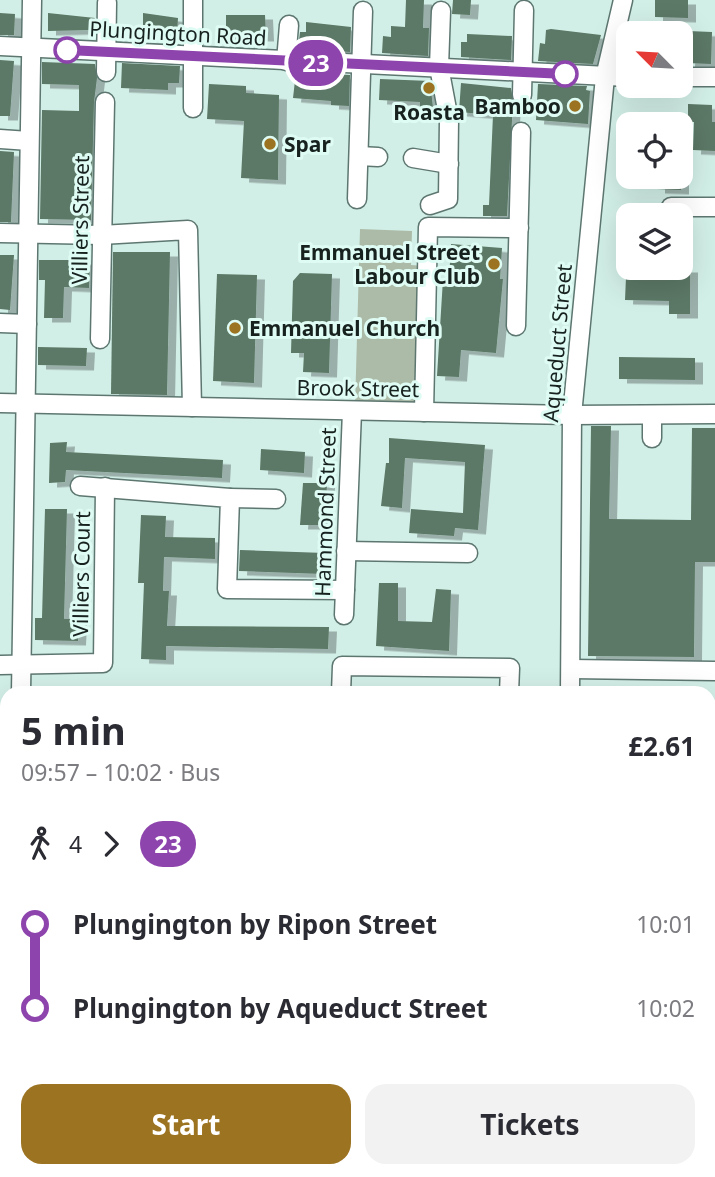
<!DOCTYPE html>
<meta charset="utf-8">
<style>
:root{--surface:#fff;--page:#f2f2f3;--text:#2b2b33;--muted:#7c7c81;--accent:#9c7321}
body{margin:0;font-family:"Noto Sans",sans-serif;background:var(--page);color:var(--text);height:100vh;display:flex;flex-direction:column;font-size:26px;white-space:nowrap}
*{box-sizing:border-box;margin:0}
p{font-size:23px;color:var(--muted)}
.icon{flex:none;width:38px;height:38px;fill:none;stroke:currentColor;stroke-width:2;stroke-linecap:round;stroke-linejoin:round}
.map{position:relative;flex:1;overflow:hidden}
.drawer{position:absolute;left:0px;top:686px;width:716px;height:492px;display:flex;flex-direction:column;background:var(--surface);border-radius:21px 21px 0 0;box-shadow:0 7px 28px #0002}
.drawer>*{flex:none}
.badge{padding:0 14px;border-radius:23px;font-size:24px;line-height:46px}
.needle{width:46px;rotate:294deg}
.controls{position:absolute;left:616px;top:21px;display:grid;gap:14px}
.controls a{display:grid;place-items:center;width:77px;height:77px;border-radius:14px;background:var(--surface);box-shadow:0 7px 28px #0002;font-size:35px}
.map>.badge{position:absolute;translate:-50% -50%;box-shadow:0 0 0 4px #fff}
.legs{display:flex;align-items:center;gap:10px;height:77px;padding:0 21px;font-size:23px}
.legs p{margin-inline-start:auto}
.head{display:flex;align-items:center;justify-content:space-between;height:119px;padding:0 21px}
h1{font-size:38px;font-weight:700;line-height:52px}
.cta{display:flex;gap:14px;margin-top:auto;padding:14px 21px}
.cta a{flex:1;height:80px;border-radius:21px;background:var(--accent);color:#fff;font-size:28px;font-weight:700;line-height:80px;text-align:center}
.cta a+a{background:var(--page);color:var(--text)}
ul{padding:0 21px;list-style:none}
li{display:flex;align-items:center;gap:24px;height:84px;font-size:26px}
li i{display:grid;place-items:center;width:10px;height:100%;margin:0 9px;background:currentColor}
li i::after{content:'';width:18px;height:18px;margin:-9px;border:5px solid;border-radius:50%;background:var(--surface)}
li p{margin-inline-start:auto}
li:first-child i{background:linear-gradient(#0000 50%,currentColor 0)}
li:last-child i{background:linear-gradient(currentColor 50%,#0000 0)}
.map>svg:first-child{display:block}
.green{fill:#acbba8}
.building{fill:#5b7866;filter:url(#shadow)}
.lines{fill:none;stroke-linecap:round;stroke-linejoin:round}
.minor-casing{stroke:#5d7770;stroke-width:21}
.minor{stroke:#fff;stroke-width:18}
.rail{stroke:#5a6b67;stroke-width:5;stroke-dasharray:14 7;stroke-linecap:butt}
.line-1-casing{stroke:#fff;stroke-width:16}
.line-1{stroke:#8e44ad;stroke-width:10}
.stop-1-dot{fill:#fff;stroke:#8e44ad;stroke-width:3.5}
.poi-dot{fill:#9c7321;stroke:#dffcf4;stroke-width:2.5}
.labels{text-anchor:middle;dominant-baseline:central;stroke-width:6;stroke-linejoin:round;paint-order:stroke}
.street-label{font-size:21px;fill:#17221f;stroke:#dffcf4}
.poi-label{font-size:21px;font-weight:bold;fill:#17221f;stroke:#dffcf4;text-anchor:end}
</style>
<div class="map">
<svg width="715" height="1177" viewBox="0 0 715 1177">
<defs>
<filter id="shadow"><feDropShadow dx="8" dy="4.5" stdDeviation="0" flood-color="#0004"/></filter>
</defs>
<rect width="100%" height="100%" fill="#d2efe7"/>
<!-- green -->
<polygon class="green" points="360,229 412,231 411,265 424,266 420,409 355,407"/>
<!-- building -->
<g class="building">
<polygon points="406,0 424,0 423,28 429,28 428,56 382,53 383,36 391,37 391,26 405,27"/>
<polygon points="453,0 471,0 470,15 452,14"/>
<polygon points="655,0 688,0 688,18 655,17"/>
<polygon points="0,13 15,14 14,35 0,35"/>
<polygon points="48,13 95,18 90,30 48,31"/>
<polygon points="143,13 178,18 177,33 143,32"/>
<polygon points="226,15 265,15 266,37 226,36"/>
<polygon points="306,22 351,27 350,52 298,49 300,32 306,32"/>
<polygon points="551,29 601,35 593,64 538,61 540,43 545,44 546,30"/>
<polygon points="688,31 712,32 711,64 687,63"/>
<polygon points="467,34 512,36 511,60 461,57 461,42 467,42"/>
<polygon points="0,60 14,61 10,116 0,116"/>
<polygon points="42,62 95,64 97,78 94,102 91,220 40,219 42,110 79,111 79,85 42,84"/>
<polygon points="122,63 180,66 179,83 168,83 168,90 121,88"/>
<polygon points="296,72 350,75 349,106 331,105 331,101 293,98"/>
<polygon points="380,79 430,81 433,108 420,107 420,102 379,100"/>
<polygon points="461,83 511,88 513,101 507,216 483,216 483,205 489,205 493,115 459,112"/>
<polygon points="209,84 246,86 246,93 279,95 278,180 241,178 244,121 207,119"/>
<polygon points="538,84 587,86 586,90 590,91 588,124 536,120"/>
<polygon points="688,104 712,105 712,122 715,122 715,151 693,150 694,122 688,122"/>
<polygon points="0,151 14,152 11,222 0,222"/>
<polygon points="657,177 681,177 681,190 657,189"/>
<polygon points="451,244 502,248 500,279 503,279 496,353 461,350 459,377 437,376 443,279 449,280"/>
<polygon points="113,252 170,252 167,395 111,394"/>
<polygon points="0,255 14,255 10,310 0,309"/>
<polygon points="39,260 90,260 89,288 64,287 63,318 44,318 45,280 39,280"/>
<polygon points="669,268 690,268 690,314 669,314 669,301 625,300 626,277 669,278"/>
<polygon points="300,273 332,274 329,373 303,372 304,353 291,353 293,281"/>
<polygon points="217,274 257,275 254,383 213,381"/>
<polygon points="38,347 87,348 86,366 38,365"/>
<polygon points="619,357 695,358 695,380 619,379"/>
<polygon points="591,426 611,426 609,519 691,520 692,428 715,428 715,562 695,562 694,657 588,656"/>
<polygon points="389,438 485,445 478,530 455,528 454,536 409,533 411,509 463,513 465,462 405,458 402,508 381,506 386,463 389,463"/>
<polygon points="67,442 66,452 223,460 222,478 66,470 65,482 49,483 50,443"/>
<polygon points="261,449 305,452 304,473 260,470"/>
<polygon points="303,483 327,483 325,525 300,525"/>
<polygon points="45,509 67,509 64,619 79,619 78,641 35,640 35,618 42,618"/>
<polygon points="141,515 166,516 165,537 215,538 215,559 164,557 163,591 169,591 167,626 329,627 328,649 166,646 166,660 141,659 144,583 138,583"/>
<polygon points="240,550 325,553 324,574 239,571"/>
<polygon points="379,583 398,583 398,621 432,622 436,589 451,590 449,651 376,646"/>
</g>
<g class="lines">
<!-- minor casing -->
<g class="minor-casing">
<g id="minor">
<polyline points="0,46 628,77"/>
<polyline points="286,61 289,25"/>
<polyline points="106,72 107,3"/>
<polyline points="681,77 715,77"/>
<polyline points="522,95 524,10"/>
<polyline points="193,108 193,0"/>
<polyline points="0,139 29,141"/>
<polyline points="359,156 378,157"/>
<polyline points="413,158 449,164"/>
<polyline points="357,199 363,11"/>
<polyline points="430,205 448,199 449,120 439,67 441,11"/>
<polyline points="671,207 715,207"/>
<polyline points="0,233 101,235 188,230 192,407"/>
<polyline points="0,323 27,324"/>
<polyline points="516,326 521,132"/>
<polyline points="100,339 105,102"/>
<polyline points="0,403 572,415 715,414"/>
<polyline points="424,412 428,227 519,228"/>
<polyline points="652,415 652,438"/>
<polyline points="80,486 230,498 227,589 345,590"/>
<polyline points="230,498 276,499"/>
<polyline points="346,551 468,553"/>
<polyline points="344,615 352,411"/>
<polyline points="0,665 103,663 105,487"/>
<polyline points="571,669 715,671"/>
<polyline points="21,693 32,0"/>
<polyline points="341,693 342,666 510,668 509,693"/>
<polyline points="570,693 572,415 605,77 623,0"/>
<polyline points="0,855 7,856"/>
<polyline points="0,1076 7,1076"/>
<polyline points="580,1171 581,1177"/>
<polyline points="294,1177 344,1173 370,1177"/>
</g>
</g>
<!-- minor -->
<use href="#minor" class="minor"/>
<!-- rail -->
<g class="rail">
<polyline points="0,973 7,974"/>
<polyline points="0,988 7,989"/>
<polyline points="709,1156 715,1157"/>
<polyline points="709,1167 715,1168"/>
</g>
</g>
<g class="lines">
<!-- line-1 casing -->
<g class="line-1-casing">
<polyline id="line-1" points="67,50 565,74"/>
</g>
<!-- line-1 -->
<use href="#line-1" class="line-1"/>
</g>
<!-- markers -->
<g class="stop-1-dot">
<circle cx="67" cy="50" r="12"/>
<circle cx="565" cy="74" r="12"/>
</g>
<g class="poi-dot">
<circle cx="429" cy="88" r="7"/>
<circle cx="575" cy="106" r="7"/>
<circle cx="270" cy="144" r="7"/>
<circle cx="494" cy="264" r="7"/>
<circle cx="235" cy="328" r="7"/>
</g>
<g class="labels">
<!-- street labels -->
<g class="street-label">
<text transform="translate(178 33) rotate(3)">Plungington Road</text>
<text transform="translate(80 220) rotate(-89)">Villiers Street</text>
<text transform="translate(557 343) rotate(-85)">Aqueduct Street</text>
<text transform="translate(358 388) rotate(1)">Brook Street</text>
<text transform="translate(325 512) rotate(-88)">Hammond Street</text>
<text transform="translate(81 574) rotate(-89)">Villiers Court</text>
</g>
<!-- poi labels -->
<g class="poi-label">
<text x="561" y="106">Bamboo</text>
<text x="429" y="112" text-anchor="middle">Roasta</text>
<text x="284" y="144" text-anchor="start">Spar</text>
<text x="480" y="252">Emmanuel Street<tspan x="480" dy="24">Labour Club</tspan></text>
<text x="249" y="328" text-anchor="start">Emmanuel Church</text>
</g>
</g>
</svg>
<div class="controls">
<a><svg class="needle" viewBox="-14 -14 28 28"><path d="M0-13l5 13h-10z" fill="#e53935"/><path d="M0 13l5-13h-10z" fill="#7c7c81"/></svg></a>
<a><svg class="icon" aria-label="locate" viewBox="0 0 24 24"><circle cx="12" cy="12" r="6"/><path d="M12 2v4M12 18v4M2 12h4M18 12h4"/></svg></a>
<a><svg class="icon" aria-label="layers" viewBox="0 0 24 24"><path d="M12 4l9 5-9 5-9-5zM3 14l9 5 9-5"/></svg></a>
</div>
<b class="badge" style="left:316px;top:63px;background:#8e44ad;color:#fff">23</b>
<section class="drawer">
<div class="head"><div><h1>5 min</h1><p>09:57 – 10:02 · Bus</p></div><b>£2.61</b></div>
<div class="legs"><svg class="icon" aria-label="walk" viewBox="0 0 24 24"><circle cx="13" cy="4" r="2"/><path d="M13 8l-2 6 4 7M11 14l-3 7M7 12l3-4h3l4 4"/></svg>4<svg class="icon" aria-label="forward" viewBox="0 0 24 24"><path d="M9 5l7 7-7 7"/></svg><b class="badge" style="background:#8e44ad;color:#fff">23</b></div>
<ul>
<li><i style="color:#8e44ad"></i><b>Plungington by Ripon Street</b><p>10:01</p></li>
<li><i style="color:#8e44ad"></i><b>Plungington by Aqueduct Street</b><p>10:02</p></li>
</ul>
<div class="cta"><a>Start</a><a>Tickets</a></div>
</section>
</div>
